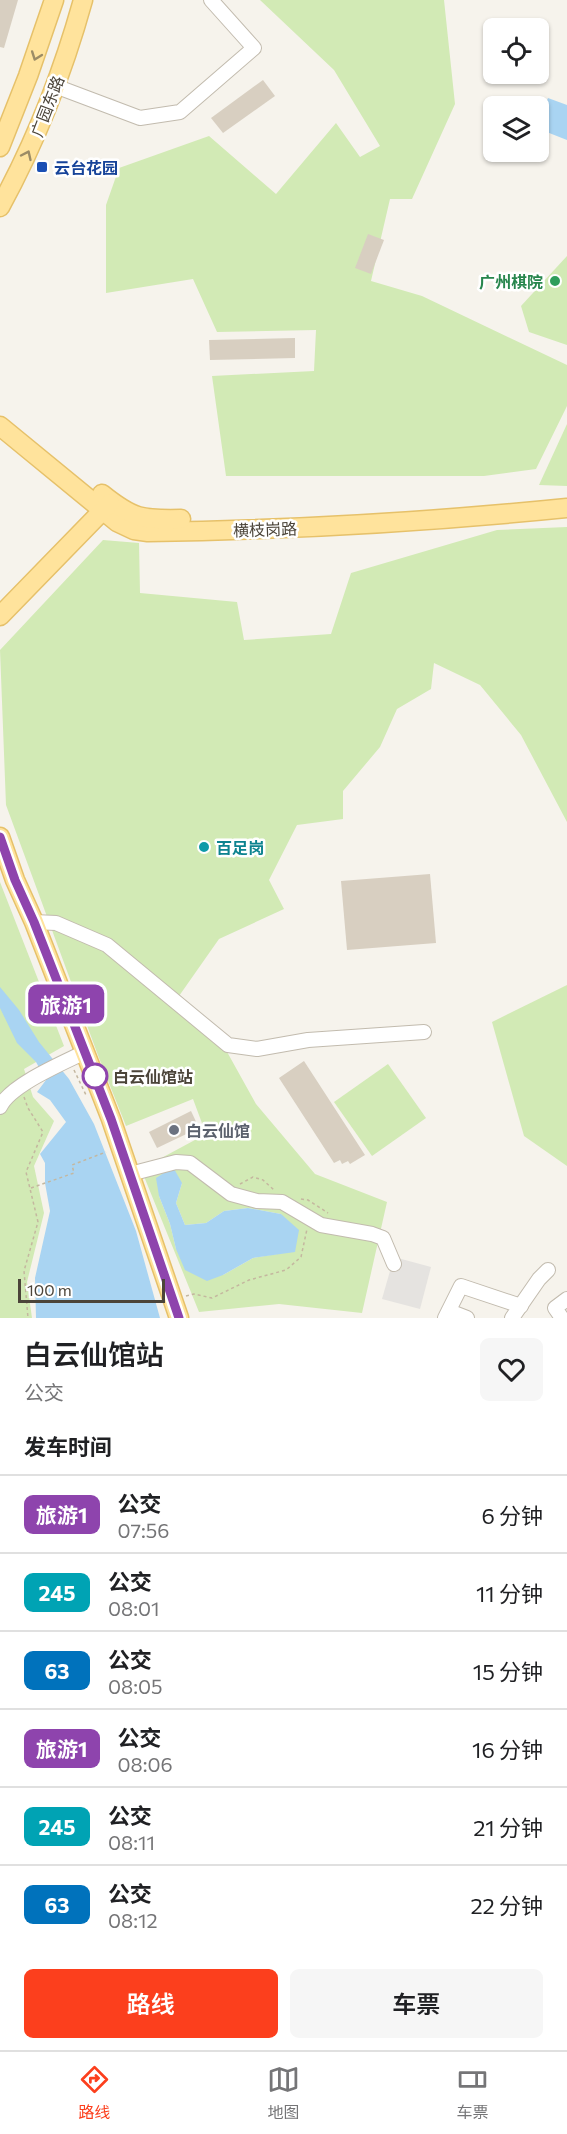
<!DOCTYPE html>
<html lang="zh">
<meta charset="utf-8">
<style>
:root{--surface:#fff;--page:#f6f6f6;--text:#202124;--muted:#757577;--line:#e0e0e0;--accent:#fc3f1d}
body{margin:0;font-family:Commissioner,"Noto Sans SC",sans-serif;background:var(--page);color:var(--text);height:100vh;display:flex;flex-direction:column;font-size:22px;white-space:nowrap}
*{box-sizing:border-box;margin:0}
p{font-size:20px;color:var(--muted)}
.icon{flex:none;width:33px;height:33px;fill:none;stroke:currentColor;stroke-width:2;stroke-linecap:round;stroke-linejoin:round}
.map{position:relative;height:1318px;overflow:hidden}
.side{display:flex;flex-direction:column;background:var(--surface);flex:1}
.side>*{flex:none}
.badge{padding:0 12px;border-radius:9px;font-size:21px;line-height:39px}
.buttons{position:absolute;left:483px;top:18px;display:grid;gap:12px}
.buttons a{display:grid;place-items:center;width:66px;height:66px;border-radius:9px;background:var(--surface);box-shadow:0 2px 4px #0004;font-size:30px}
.scale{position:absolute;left:18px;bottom:15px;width:147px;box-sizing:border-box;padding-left:6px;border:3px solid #4b4439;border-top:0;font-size:16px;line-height:21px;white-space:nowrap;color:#4b4439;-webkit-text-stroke:4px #fff;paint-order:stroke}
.map>.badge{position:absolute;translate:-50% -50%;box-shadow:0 0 0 3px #fff}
h2{padding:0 24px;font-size:22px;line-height:54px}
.round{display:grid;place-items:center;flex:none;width:63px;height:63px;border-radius:9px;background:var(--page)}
.head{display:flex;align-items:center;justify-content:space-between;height:102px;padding:0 24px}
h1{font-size:28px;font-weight:600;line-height:45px}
.cta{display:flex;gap:12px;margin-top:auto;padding:12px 24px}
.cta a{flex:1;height:69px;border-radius:9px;background:var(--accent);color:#fff;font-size:24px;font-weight:600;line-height:69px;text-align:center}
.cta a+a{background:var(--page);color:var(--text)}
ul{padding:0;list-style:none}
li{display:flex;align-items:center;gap:18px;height:78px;padding:0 24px;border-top:2px solid var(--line)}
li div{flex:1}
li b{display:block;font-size:22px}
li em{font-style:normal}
li .badge{min-width:66px;font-weight:700;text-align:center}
.menu{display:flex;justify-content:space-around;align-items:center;height:84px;border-top:2px solid var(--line);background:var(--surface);font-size:16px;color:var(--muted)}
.menu a{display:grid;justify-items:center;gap:3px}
.menu .current{color:var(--accent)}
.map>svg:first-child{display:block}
.green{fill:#d2eab5;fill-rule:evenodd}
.parking{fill:#e5e3e0}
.water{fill:#a9d4f2}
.building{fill:#d8cfc1}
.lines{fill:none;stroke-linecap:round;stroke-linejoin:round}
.minor-casing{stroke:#c2bbae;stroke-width:16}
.major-casing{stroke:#e6c16a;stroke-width:21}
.path{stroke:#c4b79f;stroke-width:1.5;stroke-dasharray:3 3;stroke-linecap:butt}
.minor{stroke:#fff;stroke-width:14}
.major{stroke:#ffe39c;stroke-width:18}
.oneway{stroke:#9c8c66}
.line-casing{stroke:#fff;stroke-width:14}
.line{stroke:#8e44ad;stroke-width:9}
.transit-dot{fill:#1a4fb4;stroke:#fff;stroke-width:2}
.leisure-dot{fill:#2e9e5b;stroke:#fff;stroke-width:2}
.culture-dot{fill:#0f9aa8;stroke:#fff;stroke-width:2}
.stop-dot{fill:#fff;stroke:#8e44ad;stroke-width:3}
.worship-dot{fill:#6b7280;stroke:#fff;stroke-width:2}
.labels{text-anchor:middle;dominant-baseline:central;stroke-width:5;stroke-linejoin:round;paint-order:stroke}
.street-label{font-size:16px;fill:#4b4439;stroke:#fff}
.transit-label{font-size:16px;font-weight:bold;fill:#164399;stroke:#fff;text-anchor:start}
.leisure-label{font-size:16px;font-weight:bold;fill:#27864d;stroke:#fff;text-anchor:end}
.culture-label{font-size:16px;font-weight:bold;fill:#0d838f;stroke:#fff;text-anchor:start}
.stop-label{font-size:16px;font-weight:bold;fill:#4b4439;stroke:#fff;text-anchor:start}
.worship-label{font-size:16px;font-weight:bold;fill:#5b616d;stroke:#fff;text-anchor:start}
</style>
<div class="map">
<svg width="567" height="1318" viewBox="0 0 567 1318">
<rect width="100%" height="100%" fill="#f6f3ec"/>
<!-- green -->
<g class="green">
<polygon points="260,0 444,0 455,104 412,199 390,199 371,281 422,296 567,365 567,406 536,469 484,476 226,476 212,376 314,371 316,330 217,332 193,279 106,293 106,205 119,168 209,136 276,194 336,123 360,157 380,146 334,70"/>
<polygon points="567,256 567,345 529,332 521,306"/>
<polygon points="567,424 567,486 539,485"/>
<path d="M 567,527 L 567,822 L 521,735 L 480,685 L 434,663 L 431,689 L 397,709 L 380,747 L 343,791 L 343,819 L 297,825 L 269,880 L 284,909 L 219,939 L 172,1006 L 226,1050 L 256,1104 L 315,1174 L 387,1202 L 362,1313 L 279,1304 L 199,1312 L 141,1169 L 206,1134 L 193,1099 L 126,1126 L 99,1058 L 6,805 L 0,650 L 103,540 L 139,543 L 140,593 L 237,602 L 244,640 L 331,634 L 351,573 L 497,530 ZM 182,1183 L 176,1203 L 185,1225 L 206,1223 L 224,1211 L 248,1208 L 281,1214 L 295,1251 L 253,1258 L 223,1275 L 176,1249 L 170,1224 L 159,1196 Z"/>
<polygon points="0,882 64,1046 24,1069 33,1097 54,1121 34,1166 44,1213 27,1282 32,1318 0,1318"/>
<polygon points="567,985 567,1166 524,1136 492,1022"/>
<polygon points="388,1064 426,1118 372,1156 334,1102"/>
</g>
<!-- parking -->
<polygon class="parking" points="394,1257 431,1267 420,1309 382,1299"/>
<!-- water -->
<g class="water">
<polygon points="548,98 567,105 567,140 539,129 539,123"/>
<polygon points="0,987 19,1010 39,1042 69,1079 94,1124 136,1231 160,1318 36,1318 35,1278 50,1211 45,1183 45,1163 40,1154 66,1122 50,1100 37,1092 46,1080 36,1062 17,1043 0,1008"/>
<polygon points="173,1167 182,1183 176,1203 185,1225 206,1223 224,1211 248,1208 281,1214 299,1230 295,1252 253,1258 223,1275 207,1281 185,1270 176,1249 170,1224 159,1196 156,1178"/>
</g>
<!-- building -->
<g class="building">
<polygon points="0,0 18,0 4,48 0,47"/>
<polygon points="263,80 275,96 223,133 211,118"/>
<polygon points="368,234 384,240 371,274 355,268"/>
<polygon points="295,338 295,358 210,360 209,340"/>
<polygon points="430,874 436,943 347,950 341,881"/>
<polygon points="304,1061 365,1155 350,1164 348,1161 342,1164 340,1160 334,1163 279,1078"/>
<polygon points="191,1111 199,1128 157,1148 149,1132"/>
</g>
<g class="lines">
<!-- minor casing -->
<g class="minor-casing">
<g id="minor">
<polyline points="55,86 140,118 180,112 254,48 211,0"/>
<polyline points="34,922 56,923 107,945 228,1045 257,1049 308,1040 424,1032"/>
<path d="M 0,1107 C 10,1085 63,1063 85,1052"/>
<polyline points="130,1174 176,1162 190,1163 231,1194 257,1201 282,1202 321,1225 372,1234 383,1238 394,1264"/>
<polyline points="449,1311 467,1318"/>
<polyline points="445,1318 461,1286 521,1306"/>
<polyline points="512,1318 539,1279 548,1270"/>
<polyline points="562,1318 555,1308 567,1299"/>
</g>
</g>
<!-- major casing -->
<g class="major-casing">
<g id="major">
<polyline points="0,147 28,76 54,0"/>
<path d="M 0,207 C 36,141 63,72 83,0"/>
<path d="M 0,426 L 117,522 L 134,530 L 148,532 C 288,530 428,522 567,508"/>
<path d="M 102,494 C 133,519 142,520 181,519"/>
<polyline points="0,616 110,503"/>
<polyline points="0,837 15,880 34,922 111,1119 179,1318"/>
</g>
</g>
<!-- path -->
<g class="path">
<polyline points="74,1070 86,1095"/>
<polyline points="24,1097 28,1108 43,1132 26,1172 38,1222 24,1271 28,1318"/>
<polyline points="240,1184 253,1177 263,1180 274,1190"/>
<polyline points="31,1188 74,1173 72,1165 106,1152"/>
<polyline points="301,1199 308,1200 328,1213"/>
<polyline points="186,1296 194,1294 212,1298 249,1280 286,1270 301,1257 307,1229"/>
</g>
<!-- minor -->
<use href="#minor" class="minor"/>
<!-- major -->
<use href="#major" class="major"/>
</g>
<!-- one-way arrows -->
<defs><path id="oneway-chevron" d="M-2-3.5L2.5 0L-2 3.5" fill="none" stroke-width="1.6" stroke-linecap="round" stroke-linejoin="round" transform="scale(1.5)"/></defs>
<g class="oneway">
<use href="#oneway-chevron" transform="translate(36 56) rotate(110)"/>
<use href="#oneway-chevron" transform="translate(27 155) rotate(-65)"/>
</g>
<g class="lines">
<!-- line casing -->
<g class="line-casing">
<polyline id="line" points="0,837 15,880 34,922 111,1119 179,1318"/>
</g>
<!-- line -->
<use href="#line" class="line"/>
</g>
<!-- markers -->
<rect class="transit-dot" x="36" y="161" width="12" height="12" rx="3"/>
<circle class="leisure-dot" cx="555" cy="281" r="6"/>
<circle class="culture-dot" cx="204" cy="847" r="6"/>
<circle class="stop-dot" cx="95" cy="1076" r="12"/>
<circle class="worship-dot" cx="174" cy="1130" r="6"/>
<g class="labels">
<!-- street labels -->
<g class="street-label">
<text transform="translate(47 106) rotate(-69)">广园东路</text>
<text transform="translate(265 529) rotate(-2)">横枝岗路</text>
</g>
<!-- transit labels -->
<g class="transit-label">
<text x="54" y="167">云台花园</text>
</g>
<!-- leisure labels -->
<g class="leisure-label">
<text x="543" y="281">广州棋院</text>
</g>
<!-- culture labels -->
<g class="culture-label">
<text x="216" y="847">百足岗</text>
</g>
<!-- stop labels -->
<g class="stop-label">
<text x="113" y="1076">白云仙馆站</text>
</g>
<!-- worship labels -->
<g class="worship-label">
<text x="186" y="1130">白云仙馆</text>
</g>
</g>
</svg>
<div class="buttons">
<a><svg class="icon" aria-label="locate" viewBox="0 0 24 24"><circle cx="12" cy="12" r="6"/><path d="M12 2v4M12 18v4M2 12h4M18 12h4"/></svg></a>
<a><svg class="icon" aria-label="layers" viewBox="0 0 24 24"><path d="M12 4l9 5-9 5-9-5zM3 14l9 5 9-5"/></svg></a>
</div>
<div class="scale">100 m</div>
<b class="badge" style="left:66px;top:1004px;background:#8e44ad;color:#fff">旅游1</b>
</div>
<section class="side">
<div class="head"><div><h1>白云仙馆站</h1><p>公交</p></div><a class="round"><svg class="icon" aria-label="heart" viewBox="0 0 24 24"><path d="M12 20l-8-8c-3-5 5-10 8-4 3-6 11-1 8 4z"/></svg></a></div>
<h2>发车时间</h2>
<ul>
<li><span class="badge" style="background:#8e44ad;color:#fff">旅游1</span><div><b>公交</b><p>07:56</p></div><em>6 分钟</em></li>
<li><span class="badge" style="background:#00a3b4;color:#fff">245</span><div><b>公交</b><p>08:01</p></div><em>11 分钟</em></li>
<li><span class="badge" style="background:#0072bc;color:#fff">63</span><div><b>公交</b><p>08:05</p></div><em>15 分钟</em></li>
<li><span class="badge" style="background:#8e44ad;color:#fff">旅游1</span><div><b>公交</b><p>08:06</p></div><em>16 分钟</em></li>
<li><span class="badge" style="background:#00a3b4;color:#fff">245</span><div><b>公交</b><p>08:11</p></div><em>21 分钟</em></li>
<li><span class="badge" style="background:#0072bc;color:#fff">63</span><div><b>公交</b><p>08:12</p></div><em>22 分钟</em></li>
</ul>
<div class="cta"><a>路线</a><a>车票</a></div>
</section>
<nav class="menu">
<a class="current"><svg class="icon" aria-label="directions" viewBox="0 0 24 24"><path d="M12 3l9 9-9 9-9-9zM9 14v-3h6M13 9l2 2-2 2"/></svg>路线</a>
<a><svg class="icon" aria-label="map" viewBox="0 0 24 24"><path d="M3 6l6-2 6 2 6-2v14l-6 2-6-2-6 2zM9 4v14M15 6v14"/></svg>地图</a>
<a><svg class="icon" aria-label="tickets" viewBox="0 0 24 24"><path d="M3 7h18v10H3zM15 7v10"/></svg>车票</a>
</nav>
